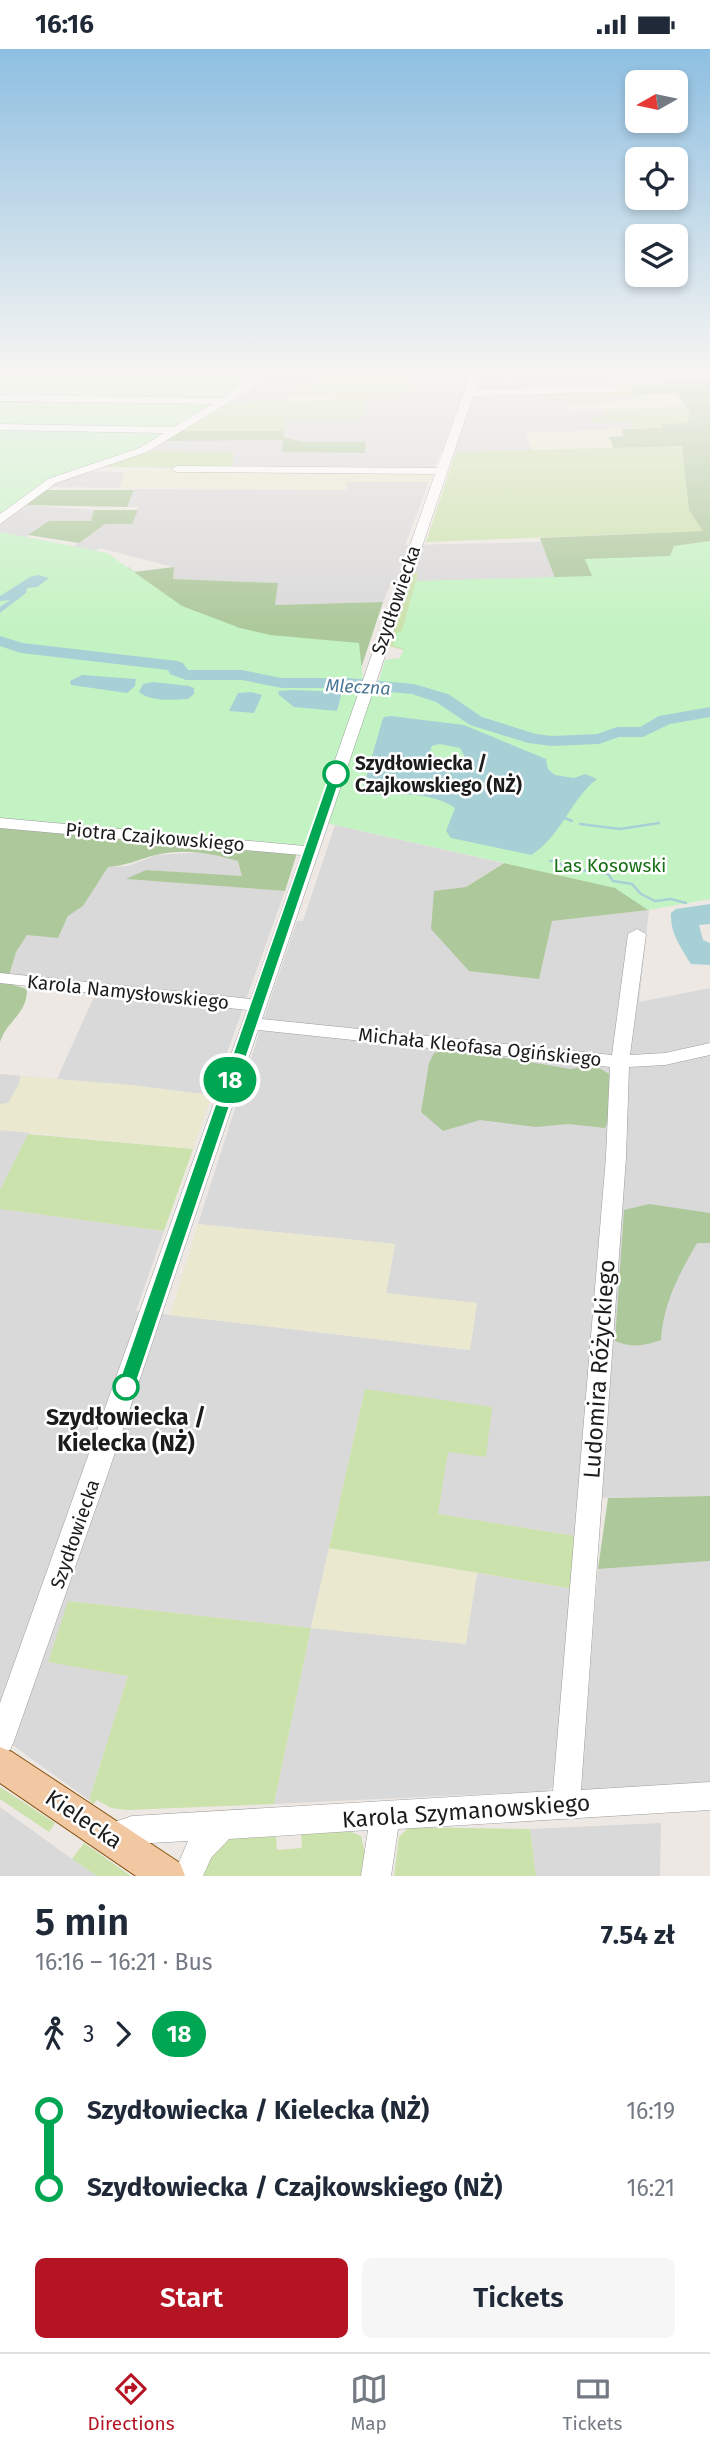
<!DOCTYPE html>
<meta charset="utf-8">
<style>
:root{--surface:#fff;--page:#f6f6f7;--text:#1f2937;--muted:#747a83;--line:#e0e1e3;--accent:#b51423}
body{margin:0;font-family:"Fira Sans",sans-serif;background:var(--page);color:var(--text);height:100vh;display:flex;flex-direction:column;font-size:26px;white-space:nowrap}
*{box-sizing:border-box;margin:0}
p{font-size:23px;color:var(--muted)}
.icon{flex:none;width:38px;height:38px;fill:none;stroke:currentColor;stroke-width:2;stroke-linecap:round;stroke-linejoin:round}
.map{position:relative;height:1827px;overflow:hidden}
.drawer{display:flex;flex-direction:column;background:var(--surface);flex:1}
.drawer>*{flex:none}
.badge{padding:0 14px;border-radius:23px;font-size:24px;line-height:46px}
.needle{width:46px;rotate:261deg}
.controls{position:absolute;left:625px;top:21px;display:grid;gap:14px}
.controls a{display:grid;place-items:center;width:63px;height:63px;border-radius:10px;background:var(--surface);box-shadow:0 4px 10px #0003;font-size:35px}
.map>.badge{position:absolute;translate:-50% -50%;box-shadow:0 0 0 4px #fff}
.legs{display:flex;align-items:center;gap:10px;height:77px;padding:0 35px;font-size:23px}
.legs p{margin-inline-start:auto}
.headline{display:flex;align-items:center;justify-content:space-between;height:119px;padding:0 35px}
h1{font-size:38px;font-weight:600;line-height:52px}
.primary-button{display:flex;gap:14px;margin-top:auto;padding:14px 35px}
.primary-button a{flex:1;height:80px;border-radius:10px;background:var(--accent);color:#fff;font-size:28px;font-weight:600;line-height:80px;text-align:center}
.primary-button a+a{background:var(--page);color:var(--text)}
ul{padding:0 35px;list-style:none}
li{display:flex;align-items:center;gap:24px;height:77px;font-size:26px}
li i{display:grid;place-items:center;width:10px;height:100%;margin:0 9px;background:currentColor}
li i::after{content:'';width:18px;height:18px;margin:-9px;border:5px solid;border-radius:50%;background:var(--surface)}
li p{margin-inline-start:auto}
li:first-child i{background:linear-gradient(#0000 50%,currentColor 0)}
li:last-child i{background:linear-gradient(currentColor 50%,#0000 0)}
.status{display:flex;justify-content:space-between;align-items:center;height:49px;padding:0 35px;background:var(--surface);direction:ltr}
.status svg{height:19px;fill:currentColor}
.menu{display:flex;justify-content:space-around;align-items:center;height:98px;border-top:2px solid var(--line);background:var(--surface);font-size:19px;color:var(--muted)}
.menu a{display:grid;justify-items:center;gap:4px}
.menu .selected{color:var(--accent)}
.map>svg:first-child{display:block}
.residential{fill:#dad9d9}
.farmland{fill:#eae9d0}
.grass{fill:#cce2ad}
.forest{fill:#adc89b}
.park{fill:#c4f3c3}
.water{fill:#a7d0d6;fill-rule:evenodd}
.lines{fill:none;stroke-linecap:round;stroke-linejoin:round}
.stream{stroke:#a7d0d6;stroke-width:2.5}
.river{fill:#a7d0d6;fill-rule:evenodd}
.minor-casing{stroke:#9d9d9d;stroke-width:1}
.major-casing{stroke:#86530e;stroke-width:2}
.minor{fill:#fff;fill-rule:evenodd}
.major{fill:#f2c8a2;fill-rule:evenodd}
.line-1{fill:#00a651;stroke:#fff;stroke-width:2}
.stop-1-dot{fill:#fff;stroke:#00a651;stroke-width:3.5}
.labels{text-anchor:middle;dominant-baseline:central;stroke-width:5;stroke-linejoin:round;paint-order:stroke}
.far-water-label{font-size:18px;font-style:italic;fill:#4c7794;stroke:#fff}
.street-label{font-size:19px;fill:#1c1c1c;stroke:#fff}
.stop-label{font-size:19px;font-weight:bold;fill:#1c1c1c;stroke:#fff;text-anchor:start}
.park-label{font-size:19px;fill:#176f16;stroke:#fff}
.near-street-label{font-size:23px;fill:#1c1c1c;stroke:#fff}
.near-stop-label{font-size:23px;font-weight:bold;fill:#1c1c1c;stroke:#fff}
</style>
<div class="status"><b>16:16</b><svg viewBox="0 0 49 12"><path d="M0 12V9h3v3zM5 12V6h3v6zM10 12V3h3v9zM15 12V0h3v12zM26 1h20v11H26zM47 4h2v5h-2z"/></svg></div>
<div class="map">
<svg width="710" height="1827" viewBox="0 0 710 1827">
<rect width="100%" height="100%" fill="#ede8e3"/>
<!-- residential -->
<g class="residential">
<polygon points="468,323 603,323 607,329 638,328 643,336 540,340 545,349 627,346 632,353 565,356 569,362 604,361 609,367 592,368 595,374 631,373 634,379 526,384 533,401 440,404 434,419 428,421 232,419 234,403 138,402 79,422 124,423 120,439 48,438 23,456 94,461 91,472 49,472 25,489 74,497 105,475 132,475 138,458 127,458 135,440 346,441 347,433 429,433 405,496 542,493 556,529 391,534 383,553 274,556 277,534 173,530 173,518 100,499 58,528 35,522 25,529 3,524 11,518 0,516 0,469 28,446 0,441 0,410 24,414 47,398 60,379 83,380 72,400 138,402 155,391 284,391 282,403 364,404 366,393 303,393 284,388 285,370 360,370 366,350 397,350 398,343 415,342 410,330 466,329"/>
<polygon points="268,327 326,328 307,338 294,338 285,352 233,353"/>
<polygon points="335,776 503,814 466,838 552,872 649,861 639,953 710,939 710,1447 585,1449 582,1488 438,1465 448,1402 365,1340 311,1578 465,1595 477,1524 580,1541 563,1733 546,1742 274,1755 311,1579 68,1552 128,1627 89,1751 0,1687 0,1160 164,1182 136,1262 469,1301 477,1254 386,1245 395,1195 198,1175 261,978 297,872 303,872"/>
<polygon points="208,803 238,812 243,828 146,821 128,830 285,842 212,1046 57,1030 0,1141 0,1025 57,1030 97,941 8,932 16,903 27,885 58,889 68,867 83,857 107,818 128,817 157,806"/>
<polygon points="710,1512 710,1736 580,1743 598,1520"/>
<polygon points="0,1758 72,1810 97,1827 0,1827"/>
<polygon points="661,1774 660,1827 536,1827 530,1780"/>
</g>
<!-- farmland -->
<g class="farmland">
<polygon points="603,323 671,323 676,330 660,330 662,335 643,336 638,328 606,329"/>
<polygon points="677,344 685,357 569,362 565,355 631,353 627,346"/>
<polygon points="621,380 625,387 610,388 614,399 533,401 525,384"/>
<polygon points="197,421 317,424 432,425 429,433 347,433 346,441 120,439 125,422"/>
<polygon points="20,1027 132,1036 212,1046 193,1100 0,1081 0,1055 8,1054 19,1035"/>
<polygon points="198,1175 395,1195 386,1244 477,1254 470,1301 170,1266"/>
<polygon points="329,1499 477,1524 466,1595 311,1579"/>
</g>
<!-- grass -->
<g class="grass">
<polygon points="269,323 468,323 467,329 411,330 415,342 399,343 397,350 366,350 361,370 286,370 284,382 178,382 224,353 334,351 334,345 289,346 294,338 307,338 324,328 268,327"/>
<polygon points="629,337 635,346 544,349 540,340"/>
<polygon points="685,357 690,364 687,374 662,375 663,379 634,379 630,373 595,374 591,368 608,367 604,361"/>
<polygon points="682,397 689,461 704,482 426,493 456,403"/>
<polygon points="143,402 234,403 232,419 102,418"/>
<polygon points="414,523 418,526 406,569 414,594 404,601 388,597"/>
<polygon points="28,1085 193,1100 164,1182 0,1160 0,1141"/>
<polygon points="365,1340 492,1358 486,1408 448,1403 438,1465 582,1488 580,1541 329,1499"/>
<polygon points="68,1552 311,1579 274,1755 127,1761 111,1759 97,1751 93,1755 89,1751 128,1627 48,1613"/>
<polygon points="0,1738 55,1774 49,1783 0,1750"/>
<polygon points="409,1778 530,1780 536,1827 394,1827 399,1788"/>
<polygon points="347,1781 361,1787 365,1805 362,1827 198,1827 217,1791 276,1787 277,1801 302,1799 301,1785"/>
<polygon points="84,1794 131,1827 97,1827 72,1810"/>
</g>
<!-- forest -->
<g class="forest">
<polygon points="659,330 710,330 710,604 610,528 555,529 540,489 703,482 689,461 682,397 614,399 609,388 624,387 621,380 662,379 661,375 687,374 690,364 677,344 635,346 629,337 661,335"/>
<polygon points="178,382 284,382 284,388 303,393 366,393 365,404 282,403 283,391 161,392"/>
<polygon points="44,441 134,441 127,458 21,456"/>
<polygon points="94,461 138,461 132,475 105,475 79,494 28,486 49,472 91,472"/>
<polygon points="128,518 134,523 174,518 173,530 278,534 275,556 383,553 353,643 53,604"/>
<polygon points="588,762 649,861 552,872 539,930 469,922 431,880 434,842 466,838 504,814 533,820"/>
<path d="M 0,777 L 297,804 L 285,842 L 126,830 L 146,821 L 242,827 L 238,812 C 212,804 184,799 156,806 C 139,810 126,817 108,818 L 83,857 L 68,867 L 58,889 L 27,886 L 16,903 L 9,927 L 0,926 Z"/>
<path d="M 0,932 L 27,940 C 27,966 7,971 0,993 Z"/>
<polygon points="451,1000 571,1020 594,1016 611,1026 609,1070 605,1079 568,1075 536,1078 480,1071 443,1082 421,1063 429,1014 434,1004"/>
<path d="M 649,1155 L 710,1164 L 710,1194 L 697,1194 C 679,1225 663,1255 661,1291 C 643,1297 633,1299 615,1292 L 624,1161 Z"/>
<polygon points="710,1447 710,1512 598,1520 608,1449"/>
</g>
<!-- park -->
<g class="park">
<polygon points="0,323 262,323 246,337 138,402 55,428 0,469"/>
<polygon points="0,483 107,504 182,557 240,579 270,586 359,594 363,633 378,635 385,611 400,609 404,600 393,596 397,584 402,582 416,532 592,527 585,510 670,507 674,497 710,492 710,850 648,861 615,839 322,773 313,801 0,771"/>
</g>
<!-- water -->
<g class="water">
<polygon points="38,526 49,529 37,538 27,539 26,544 0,564 0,558 10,551 0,552 0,547 30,528"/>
<polygon points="82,626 136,630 135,637 127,644 71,636 70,632"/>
<path d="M 153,633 L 189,637 L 194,639 L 194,645 L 188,650 C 174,651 151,653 139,643 L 143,635 Z"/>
<polygon points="294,641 342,643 337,662 294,658 279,646 278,642"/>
<polygon points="251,643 262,646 254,664 229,662 238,644"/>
<path d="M 391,667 L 464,676 L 546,710 L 548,720 L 555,726 L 574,729 L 585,725 L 597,730 C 570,751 561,788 531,806 L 451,789 L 446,782 L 455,759 C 427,740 393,747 361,746 L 382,672 L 384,668 ZM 440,695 L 460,699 L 465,708 L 460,712 L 436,708 L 430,702 L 432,697 Z"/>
<path d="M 710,855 L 710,875 L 699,876 L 703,891 L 710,894 L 710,916 L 691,915 C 681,899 670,884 671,864 L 676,860 Z"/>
</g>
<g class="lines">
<!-- stream -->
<g class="stream">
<polyline points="565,769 572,772"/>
<polyline points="580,775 620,780 659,774"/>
<polyline points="550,812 556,812 567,819 608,825 613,832 632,835 641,845 655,852 671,850 686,854"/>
</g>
<!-- river -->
<polygon class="river" points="0,587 23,594 177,612 183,614 188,621 242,621 282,629 348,629 414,635 448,645 482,668 536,685 552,687 597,685 617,678 640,678 659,667 710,658 710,668 670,675 643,688 619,688 599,695 552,697 528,694 470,676 436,653 412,645 348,639 282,639 242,631 186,631 170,625 168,621 21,604 0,597"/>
<!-- minor casing -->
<g class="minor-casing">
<g id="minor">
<polygon points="259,323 271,323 251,340 147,403 56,434 0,475 0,465 48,430 139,399 164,384 0,381 0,375 174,378 212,355 0,352 0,346 222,349"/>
<polygon points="471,323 481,323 475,341 614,337 619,340 614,343 473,347 262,970 612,1006 628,885 637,880 646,885 630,1006 665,1004 710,994 710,1006 665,1016 629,1018 626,1108 581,1741 710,1733 710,1761 398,1780 391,1827 361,1827 368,1781 229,1790 211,1809 203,1827 173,1827 188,1792 132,1795 109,1802 99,1798 95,1788 99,1778 132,1767 553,1742 606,1108 610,1018 258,981 106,1430 14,1692 10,1701 0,1705 0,1654 247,961 0,934 0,924 251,950 301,806 0,779 0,769 305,797 435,425 177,423 171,420 177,417 437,419"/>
</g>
</g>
<!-- major casing -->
<g class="major-casing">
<polygon id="major" points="0,1698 12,1703 180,1814 185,1827 136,1827 0,1734"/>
</g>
<!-- minor -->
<use href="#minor" class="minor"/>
<!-- major -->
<use href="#major" class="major"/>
</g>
<!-- sky -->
<linearGradient id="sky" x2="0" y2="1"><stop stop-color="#8ebfe1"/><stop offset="0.56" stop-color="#f7f5f2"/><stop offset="1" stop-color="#f7f5f2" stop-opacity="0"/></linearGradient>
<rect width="710" height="579" fill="url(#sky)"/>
<!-- line-1 -->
<polygon class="line-1" points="336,721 342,725 135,1338 133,1343 120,1343 117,1338 330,725"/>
<!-- markers -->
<g class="stop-1-dot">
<circle cx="336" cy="725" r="12"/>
<circle cx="126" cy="1338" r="12"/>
</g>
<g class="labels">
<!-- far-water labels -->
<g class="far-water-label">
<text transform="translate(358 638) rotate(3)">Mleczna</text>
</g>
<!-- street labels -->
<g class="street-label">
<text transform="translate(396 551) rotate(-71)">Szydłowiecka</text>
<text transform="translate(155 788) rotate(5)">Piotra Czajkowskiego</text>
<text transform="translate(128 943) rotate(6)">Karola Namysłowskiego</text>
<text transform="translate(480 998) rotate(6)">Michała Kleofasa Ogińskiego</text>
<text transform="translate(75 1485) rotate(-71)">Szydłowiecka</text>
</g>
<!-- stop labels -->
<g class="stop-label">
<text x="355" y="714">Szydłowiecka /<tspan x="355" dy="22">Czajkowskiego (NŻ)</tspan></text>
</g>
<!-- park labels -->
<g class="park-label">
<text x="610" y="816">Las Kosowski</text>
</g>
<!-- near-street labels -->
<g class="near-street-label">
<text transform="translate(599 1320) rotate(-86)">Ludomira Różyckiego</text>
<text transform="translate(466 1762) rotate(-4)">Karola Szymanowskiego</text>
<text transform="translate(84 1770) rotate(34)">Kielecka</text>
</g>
<!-- near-stop labels -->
<g class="near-stop-label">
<text x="126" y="1368">Szydłowiecka /<tspan x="126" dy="26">Kielecka (NŻ)</tspan></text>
</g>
</g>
</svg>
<div class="controls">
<a><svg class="needle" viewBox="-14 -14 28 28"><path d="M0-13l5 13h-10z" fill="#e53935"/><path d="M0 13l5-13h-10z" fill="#747a83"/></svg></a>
<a><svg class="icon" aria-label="locate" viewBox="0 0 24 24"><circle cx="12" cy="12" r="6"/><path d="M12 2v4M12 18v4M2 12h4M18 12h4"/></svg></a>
<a><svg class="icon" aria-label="layers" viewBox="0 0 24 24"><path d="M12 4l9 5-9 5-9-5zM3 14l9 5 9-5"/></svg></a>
</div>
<b class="badge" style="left:230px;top:1031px;background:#00a651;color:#fff">18</b>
</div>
<section class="drawer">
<div class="headline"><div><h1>5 min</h1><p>16:16 – 16:21 · Bus</p></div><b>7.54 zł</b></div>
<div class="legs"><svg class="icon" aria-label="walk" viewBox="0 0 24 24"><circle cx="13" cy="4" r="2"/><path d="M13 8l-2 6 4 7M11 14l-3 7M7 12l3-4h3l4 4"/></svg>3<svg class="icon" aria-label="forward" viewBox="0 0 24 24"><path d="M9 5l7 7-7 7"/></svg><b class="badge" style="background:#00a651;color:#fff">18</b></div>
<ul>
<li><i style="color:#00a651"></i><b>Szydłowiecka / Kielecka (NŻ)</b><p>16:19</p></li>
<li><i style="color:#00a651"></i><b>Szydłowiecka / Czajkowskiego (NŻ)</b><p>16:21</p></li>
</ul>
<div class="primary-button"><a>Start</a><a>Tickets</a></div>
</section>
<nav class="menu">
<a class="selected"><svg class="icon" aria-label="directions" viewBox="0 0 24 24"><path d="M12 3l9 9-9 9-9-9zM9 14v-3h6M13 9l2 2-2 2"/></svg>Directions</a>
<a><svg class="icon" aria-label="map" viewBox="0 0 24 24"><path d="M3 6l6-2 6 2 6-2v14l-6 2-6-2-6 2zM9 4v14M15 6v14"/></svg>Map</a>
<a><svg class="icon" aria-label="tickets" viewBox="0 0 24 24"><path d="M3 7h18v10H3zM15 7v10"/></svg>Tickets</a>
</nav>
